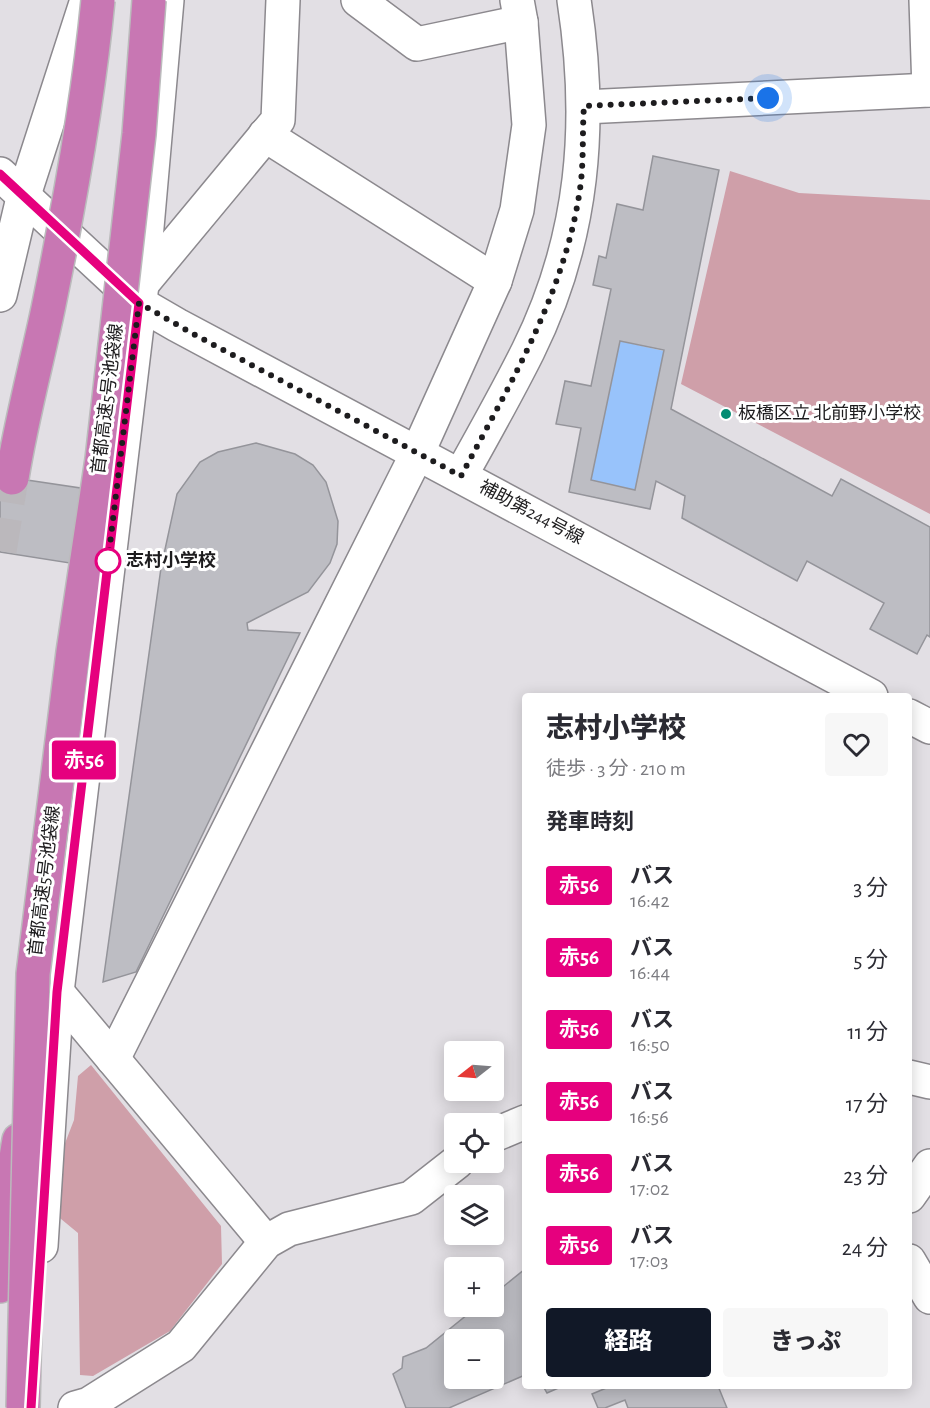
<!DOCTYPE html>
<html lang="ja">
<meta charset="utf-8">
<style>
:root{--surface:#fff;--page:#f7f7f7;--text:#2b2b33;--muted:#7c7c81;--accent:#111827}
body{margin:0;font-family:"Alegreya Sans","Noto Sans JP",sans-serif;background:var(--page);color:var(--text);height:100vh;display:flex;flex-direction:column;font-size:22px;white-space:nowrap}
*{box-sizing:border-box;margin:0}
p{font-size:20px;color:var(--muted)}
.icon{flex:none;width:33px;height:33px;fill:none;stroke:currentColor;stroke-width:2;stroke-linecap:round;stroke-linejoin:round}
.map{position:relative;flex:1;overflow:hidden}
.sheet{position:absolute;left:522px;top:693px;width:390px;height:696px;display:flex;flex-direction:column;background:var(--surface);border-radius:6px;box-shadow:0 3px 15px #0003}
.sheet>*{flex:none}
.badge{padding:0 12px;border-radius:4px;font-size:21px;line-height:39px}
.needle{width:39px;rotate:253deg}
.fabs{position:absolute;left:444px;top:1041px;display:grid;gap:12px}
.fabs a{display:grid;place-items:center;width:60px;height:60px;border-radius:6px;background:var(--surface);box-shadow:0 3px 15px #0003;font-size:30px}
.you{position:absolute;width:30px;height:30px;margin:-15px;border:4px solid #fff;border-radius:50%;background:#1a73e8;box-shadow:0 0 0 9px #1a73e833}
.map>.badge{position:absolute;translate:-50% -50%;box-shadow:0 0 0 3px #fff}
h2{padding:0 24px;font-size:22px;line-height:54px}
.round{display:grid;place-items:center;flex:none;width:63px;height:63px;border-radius:6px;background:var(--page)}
.head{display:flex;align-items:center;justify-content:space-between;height:102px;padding:0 24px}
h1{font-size:28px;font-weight:800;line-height:45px}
.cta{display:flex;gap:12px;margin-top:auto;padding:12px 24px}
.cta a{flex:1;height:69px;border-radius:6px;background:var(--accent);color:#fff;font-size:24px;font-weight:800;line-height:69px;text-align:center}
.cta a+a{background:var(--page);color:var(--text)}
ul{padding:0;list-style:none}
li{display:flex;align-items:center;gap:18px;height:72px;padding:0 24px}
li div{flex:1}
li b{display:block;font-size:22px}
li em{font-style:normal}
li .badge{min-width:66px;font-weight:700;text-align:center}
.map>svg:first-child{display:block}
.green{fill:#cf9fa9}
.water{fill:#98c3fb}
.building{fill:#bdbdc3;stroke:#94949a;stroke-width:1.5;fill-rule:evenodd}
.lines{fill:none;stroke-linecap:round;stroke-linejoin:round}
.highway-tunnel{stroke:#bbb8bc;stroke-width:33;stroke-dasharray:33 16;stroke-linecap:butt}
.minor-casing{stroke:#8c898e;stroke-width:36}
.highway-casing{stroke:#bbbbbc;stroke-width:36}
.minor{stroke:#fff;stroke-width:33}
.highway{stroke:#c877b3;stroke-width:33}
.highway-bridge-casing{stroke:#bbbbbc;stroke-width:36;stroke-linecap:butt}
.highway-bridge{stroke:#c877b3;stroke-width:33}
.line-casing{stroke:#fff;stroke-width:14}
.line{stroke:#e6007e;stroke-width:9}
.walk{stroke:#1d1c1e;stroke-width:6;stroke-dasharray:0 10.8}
.poi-dot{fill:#048c73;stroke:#fff;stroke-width:2}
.stop-dot{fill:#fff;stroke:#e6007e;stroke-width:3}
.labels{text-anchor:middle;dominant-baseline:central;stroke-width:6;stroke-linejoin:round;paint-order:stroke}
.street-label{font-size:18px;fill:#1d1c1e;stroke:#fff}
.poi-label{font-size:18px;fill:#1d1c1e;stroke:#fff;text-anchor:start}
.stop-label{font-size:18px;font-weight:bold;fill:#1d1c1e;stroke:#fff;text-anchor:start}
</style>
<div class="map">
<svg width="930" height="1408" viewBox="0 0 930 1408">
<rect width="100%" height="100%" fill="#e2dfe4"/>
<!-- green -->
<g class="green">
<polygon points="730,171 799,193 930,200 930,514 681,384"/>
<polygon points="91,1065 221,1226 222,1264 170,1331 93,1376 80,1375 78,1233 55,1214 52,1177 74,1120 78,1076"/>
</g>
<!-- water -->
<polygon class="water" points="620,341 664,351 635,490 591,480"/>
<!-- building -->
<g class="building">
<path d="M 653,156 L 719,170 L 671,409 L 832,496 L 841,479 L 930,527 L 930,637 L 927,635 L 917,654 L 870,629 L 884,603 L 807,561 L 797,581 L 682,518 L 685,496 L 656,481 L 650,509 L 569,492 L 581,428 L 556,424 L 565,381 L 591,386 L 611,289 L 593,285 L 599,256 L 606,258 L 617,204 L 643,210 ZM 620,341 L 664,350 L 635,490 L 591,480 Z"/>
<polygon points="256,443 295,454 313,465 326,482 338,521 337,544 330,563 308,592 247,623 248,630 300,633 136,972 103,982 161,568 177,494 200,462 218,452"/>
<polygon points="0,476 87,489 76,564 0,552"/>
<path d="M 525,1269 L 525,1375 L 449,1408 L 406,1408 L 393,1374 L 402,1368 L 403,1357 L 426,1348 L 478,1306 L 494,1306 L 494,1294 ZM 454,1340 L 494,1340 L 494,1378 L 454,1378 Z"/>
<polygon points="543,1386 563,1386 547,1393"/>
<polygon points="611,1386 718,1386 727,1408 628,1408 625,1400 605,1408 598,1408 592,1394"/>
</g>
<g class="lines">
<!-- highway-tunnel -->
<polyline class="highway-tunnel" points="0,551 12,478"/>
<!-- minor casing -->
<g class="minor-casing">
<g id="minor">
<polyline points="358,0 417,44 521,22"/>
<polyline points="926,0 929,90"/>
<polyline points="584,107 930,90"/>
<polyline points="265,135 495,281"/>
<polyline points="0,174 139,303 177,325 871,696"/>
<polyline points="142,284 278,120 283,0"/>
<polyline points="0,295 23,198 87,0"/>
<path d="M 461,475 C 484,434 507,393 528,351 C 584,238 593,123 574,0"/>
<polyline points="909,716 930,727"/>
<polyline points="57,992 266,1242"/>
<polyline points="113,1059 417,454 495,281 517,210 529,125 521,22 517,0"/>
<polyline points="909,1077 930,1082"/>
<polyline points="494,1135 525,1122"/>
<polyline points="909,1196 930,1166"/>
<polyline points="41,1246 57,992 142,284 167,0"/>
<polyline points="909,1261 930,1297"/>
<polyline points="75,1408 89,1404 181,1346 266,1242 289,1229 411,1198 457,1162"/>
</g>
</g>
<!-- highway casing -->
<g class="highway-casing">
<polyline id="highway" points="0,1286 4,1227 19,1140"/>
</g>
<!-- minor -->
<use href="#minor" class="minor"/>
<!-- highway -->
<use href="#highway" class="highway"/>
<!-- highway-bridge casing -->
<g class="highway-bridge-casing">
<g id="highway-bridge">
<path d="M 12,478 C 21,421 36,366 48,309 C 69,207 88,104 98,0"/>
<polyline points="23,1408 33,974 73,652 102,459 139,134 149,0"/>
</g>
</g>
<!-- highway-bridge -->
<use href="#highway-bridge" class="highway-bridge"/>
</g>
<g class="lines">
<!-- line casing -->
<g class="line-casing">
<polyline id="line" points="0,174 139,303 57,992 31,1408"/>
</g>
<!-- line -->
<use href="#line" class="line"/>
<!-- walk -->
<path class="walk" d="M 108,561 L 139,303 L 197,336 L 461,476 C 510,384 565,293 580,189 C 584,162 582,134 584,106 L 768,98"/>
</g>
<!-- markers -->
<circle class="poi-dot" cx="726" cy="414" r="6"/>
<circle class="stop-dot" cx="108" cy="561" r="12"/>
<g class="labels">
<!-- street labels -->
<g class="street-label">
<text transform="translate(108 399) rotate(-83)">首都高速5号池袋線</text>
<text transform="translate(531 513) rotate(28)">補助第244号線</text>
<text transform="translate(45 881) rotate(-83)">首都高速5号池袋線</text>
</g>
<!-- poi labels -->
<g class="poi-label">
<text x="738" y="414">板橋区立 北前野小学校</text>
</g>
<!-- stop labels -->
<g class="stop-label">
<text x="126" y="561">志村小学校</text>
</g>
</g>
</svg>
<div class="fabs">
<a><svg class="needle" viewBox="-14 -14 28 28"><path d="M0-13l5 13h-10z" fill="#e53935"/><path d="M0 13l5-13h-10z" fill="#7c7c81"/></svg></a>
<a><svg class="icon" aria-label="locate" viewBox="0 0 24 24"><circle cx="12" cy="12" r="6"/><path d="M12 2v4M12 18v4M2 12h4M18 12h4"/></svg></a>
<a><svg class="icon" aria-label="layers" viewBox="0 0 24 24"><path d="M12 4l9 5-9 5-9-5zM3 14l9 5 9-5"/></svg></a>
<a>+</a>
<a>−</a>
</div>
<div class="you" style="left:768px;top:98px"></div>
<b class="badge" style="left:84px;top:760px;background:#e6007e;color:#fff">赤56</b>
<section class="sheet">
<div class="head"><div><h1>志村小学校</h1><p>徒歩 · 3 分 · 210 m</p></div><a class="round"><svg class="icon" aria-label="heart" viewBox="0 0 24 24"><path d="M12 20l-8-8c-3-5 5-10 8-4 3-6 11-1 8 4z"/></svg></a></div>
<h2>発車時刻</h2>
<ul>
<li><span class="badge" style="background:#e6007e;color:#fff">赤56</span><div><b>バス</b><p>16:42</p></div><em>3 分</em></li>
<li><span class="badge" style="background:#e6007e;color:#fff">赤56</span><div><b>バス</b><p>16:44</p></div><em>5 分</em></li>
<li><span class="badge" style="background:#e6007e;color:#fff">赤56</span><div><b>バス</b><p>16:50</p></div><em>11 分</em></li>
<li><span class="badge" style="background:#e6007e;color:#fff">赤56</span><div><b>バス</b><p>16:56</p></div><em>17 分</em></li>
<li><span class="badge" style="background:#e6007e;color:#fff">赤56</span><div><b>バス</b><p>17:02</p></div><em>23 分</em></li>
<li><span class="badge" style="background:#e6007e;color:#fff">赤56</span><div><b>バス</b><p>17:03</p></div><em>24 分</em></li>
</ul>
<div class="cta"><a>経路</a><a>きっぷ</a></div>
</section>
</div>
